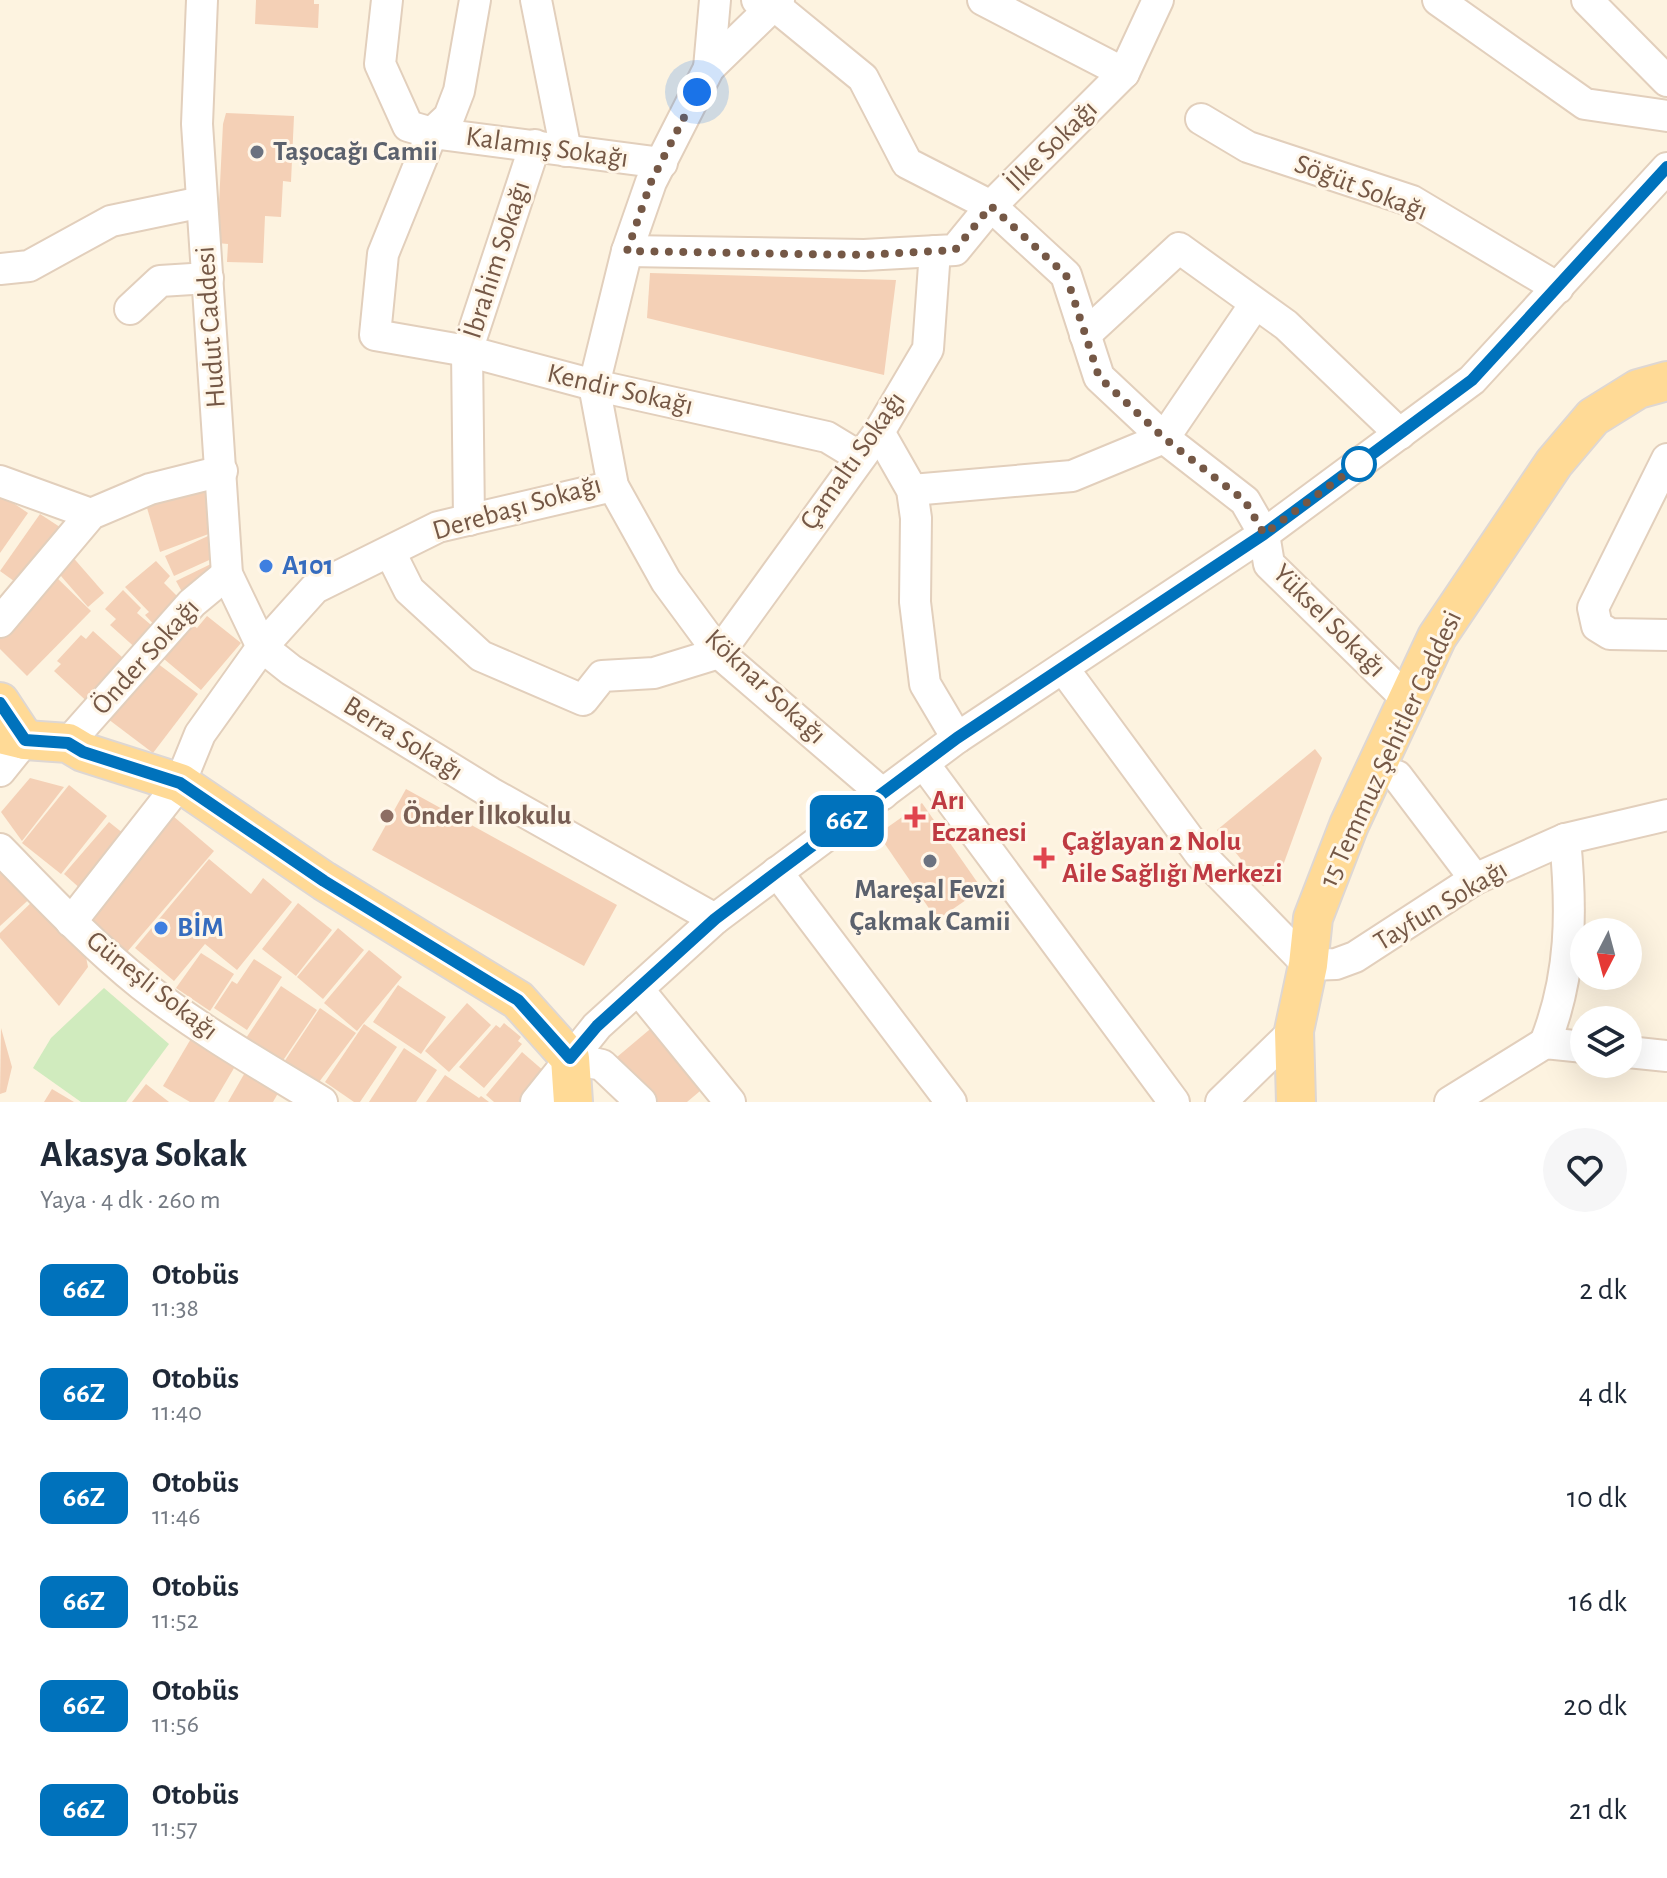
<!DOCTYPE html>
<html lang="tr">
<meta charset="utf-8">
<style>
:root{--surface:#fff;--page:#f6f6f7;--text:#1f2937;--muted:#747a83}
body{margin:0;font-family:"Alegreya Sans",sans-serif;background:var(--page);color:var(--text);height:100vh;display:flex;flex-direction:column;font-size:30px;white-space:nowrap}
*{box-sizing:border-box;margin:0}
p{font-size:26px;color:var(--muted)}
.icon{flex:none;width:44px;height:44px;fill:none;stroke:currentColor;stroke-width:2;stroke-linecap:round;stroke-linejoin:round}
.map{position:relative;height:1102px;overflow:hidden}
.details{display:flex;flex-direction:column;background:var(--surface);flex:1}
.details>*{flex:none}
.badge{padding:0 16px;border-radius:12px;font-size:28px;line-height:52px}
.needle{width:52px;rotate:186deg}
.fabs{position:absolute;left:1570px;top:918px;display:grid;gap:16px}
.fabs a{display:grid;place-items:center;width:72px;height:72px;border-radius:50%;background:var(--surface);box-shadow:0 8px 32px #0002;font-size:40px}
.you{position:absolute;width:40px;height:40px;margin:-20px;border:6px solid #fff;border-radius:50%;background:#1a73e8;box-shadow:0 0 0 12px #1a73e833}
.map>.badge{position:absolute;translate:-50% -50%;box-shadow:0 0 0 4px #fff}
.round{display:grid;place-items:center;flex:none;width:84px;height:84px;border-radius:42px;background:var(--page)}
.summary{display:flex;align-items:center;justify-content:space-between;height:136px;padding:0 40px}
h1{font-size:38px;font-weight:700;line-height:60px}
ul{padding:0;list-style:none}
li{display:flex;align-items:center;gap:24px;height:104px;padding:0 40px}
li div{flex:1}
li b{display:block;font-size:30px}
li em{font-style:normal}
li .badge{min-width:88px;font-weight:700;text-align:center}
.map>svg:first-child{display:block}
.green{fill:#d0ebbe}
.building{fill:#f4d0b6}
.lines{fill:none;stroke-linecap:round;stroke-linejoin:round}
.minor-casing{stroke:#e2cfbc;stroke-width:34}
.major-casing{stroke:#ded7d3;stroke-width:42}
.minor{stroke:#fff;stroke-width:30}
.major{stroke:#ffda96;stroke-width:38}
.line-casing{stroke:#fff;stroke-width:18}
.line{stroke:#0072bc;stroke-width:12}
.walk{stroke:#755846;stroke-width:8;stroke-dasharray:0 14.4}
.worship-dot{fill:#6b7280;stroke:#fff6e8;stroke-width:3}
.stop-dot{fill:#fff;stroke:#0072bc;stroke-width:4}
.shop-dot{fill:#3f7fe0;stroke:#fff6e8;stroke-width:3}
.education-dot{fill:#8d6e63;stroke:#fff6e8;stroke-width:3}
.health-dot{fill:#e0444e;stroke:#fff6e8;stroke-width:3}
.labels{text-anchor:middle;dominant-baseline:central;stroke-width:6;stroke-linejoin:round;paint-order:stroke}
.street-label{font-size:28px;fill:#755846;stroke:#fff6e8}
.worship-label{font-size:28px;font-weight:bold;fill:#5b616d;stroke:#fff6e8;text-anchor:start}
.shop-label{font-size:28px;font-weight:bold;fill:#366cbe;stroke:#fff6e8;text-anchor:start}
.health-label{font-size:28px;font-weight:bold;fill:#be3a42;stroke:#fff6e8;text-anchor:start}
.education-label{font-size:28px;font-weight:bold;fill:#785e54;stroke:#fff6e8;text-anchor:start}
</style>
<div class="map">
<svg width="1667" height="1102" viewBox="0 0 1667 1102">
<rect width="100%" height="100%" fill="#fdf3e0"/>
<!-- green -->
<polygon class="green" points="104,988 169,1044 126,1102 81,1102 33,1068 51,1038"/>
<!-- building -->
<g class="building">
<polygon points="256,0 314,0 314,4 319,4 318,28 255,24"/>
<polygon points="226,113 294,116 291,182 283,181 281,217 265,216 263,263 227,262 228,244 217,243 223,124"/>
<polygon points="650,273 896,280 884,375 647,318"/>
<polygon points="206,483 214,532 160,552 145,501"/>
<polygon points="0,494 28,513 0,553"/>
<polygon points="40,514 66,531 25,589 0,571"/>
<polygon points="208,536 218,556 174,576 165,556"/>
<polygon points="70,554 104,593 88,607 54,568"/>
<polygon points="156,561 170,576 164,583 185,604 159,630 145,615 149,612 125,587"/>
<polygon points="215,562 221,575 186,599 176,581"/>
<polygon points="54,575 91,611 27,676 0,649 0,629"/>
<polygon points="123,590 141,608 137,613 157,630 139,651 110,625 116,619 105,609"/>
<polygon points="207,616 241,643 201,690 164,659 193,625 197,628"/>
<polygon points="93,631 132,666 93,707 54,671 61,664 57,661 81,635 86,639"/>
<polygon points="153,660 198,694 153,753 108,719"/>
<polygon points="1315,749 1322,758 1281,871 1263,886 1217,830"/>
<polygon points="30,778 64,787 22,841 1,812"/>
<polygon points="69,785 107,816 61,874 22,843"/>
<polygon points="406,789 617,905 584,966 372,850"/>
<polygon points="922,803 982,889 937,920 878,834"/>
<polygon points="173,816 214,851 127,952 87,917"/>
<polygon points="109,822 129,838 83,891 64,874"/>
<polygon points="0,856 36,893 0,926"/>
<polygon points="209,859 251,894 263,878 292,902 237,970 205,944 174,981 135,948"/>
<polygon points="38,896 85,952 88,967 59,1006 0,938 0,933"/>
<polygon points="298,903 332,930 296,976 262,949"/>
<polygon points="338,928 364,950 323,999 297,977"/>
<polygon points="369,950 402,977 357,1031 324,1003"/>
<polygon points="201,953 234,974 210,1011 176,988"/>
<polygon points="254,959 282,977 247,1030 214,1008 232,981 237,984"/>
<polygon points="398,985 446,1017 421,1054 373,1022"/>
<polygon points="281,986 317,1010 282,1062 246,1038"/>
<polygon points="467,1003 491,1025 449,1072 425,1051"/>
<polygon points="320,1008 356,1033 319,1082 284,1062"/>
<polygon points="504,1023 521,1037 518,1041 522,1044 484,1088 459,1067 496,1025 500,1028"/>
<polygon points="364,1024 397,1047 360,1102 354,1102 325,1082"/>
<polygon points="655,1025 706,1086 687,1102 655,1102 617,1057"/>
<polygon points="1,1028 12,1067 6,1092 0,1094"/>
<polygon points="192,1037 237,1063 214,1102 190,1102 163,1086"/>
<polygon points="404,1048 437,1070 416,1102 369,1102"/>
<polygon points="522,1052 545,1072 520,1102 494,1102 486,1095"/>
<polygon points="247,1069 281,1088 273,1102 228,1102"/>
<polygon points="445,1075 479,1098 481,1096 489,1102 426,1102"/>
<polygon points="146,1084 169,1102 132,1102"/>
<polygon points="52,1089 74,1102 44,1102"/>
</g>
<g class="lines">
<!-- minor casing -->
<g class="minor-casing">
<g id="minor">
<polyline points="202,0 197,124 227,574 262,647 291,670 491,793 715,919"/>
<polyline points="387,0 380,64 408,126 432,133 662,163"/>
<polyline points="475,0 459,91 449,117 432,133 383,254 375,335 467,351 594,385 827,437 860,457"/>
<polyline points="536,0 566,151"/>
<polyline points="757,0 775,6 863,78 907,163 991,206 1066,275 1099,377 1164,438 1245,501 1264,534 1269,564 1408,700"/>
<polyline points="779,0 709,68 651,182 627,251 594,385 613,486 666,581 719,653 883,794"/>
<polyline points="983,0 1124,73"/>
<polyline points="1438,0 1585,104 1667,116"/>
<polyline points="1587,0 1667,81"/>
<polyline points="709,68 715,0"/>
<polyline points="1201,119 1248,147 1412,201 1558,288"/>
<polyline points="627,251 864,255 955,250 991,206 1124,73 1158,0"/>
<polyline points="0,269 29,266 111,221 202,202"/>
<polyline points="130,309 160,281 208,278"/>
<polyline points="1085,335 1179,248 1286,325 1400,434"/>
<polyline points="879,432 912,490 916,518 915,602 925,684 957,738"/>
<polyline points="1667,459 1593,608 1597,626 1610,634 1667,635"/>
<polyline points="0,481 91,514"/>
<polyline points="912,490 1072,476 1164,438 1255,304"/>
<polyline points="469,520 467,351 535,145"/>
<polyline points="390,552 409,590 481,656 583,700 602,676 654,673 719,653"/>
<polyline points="0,622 91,514 150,489 222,471"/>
<polyline points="719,653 879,432 928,349 935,251"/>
<polyline points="1063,668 1200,854 1308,965 1336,964 1355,957 1475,879 1565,839 1667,815"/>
<polyline points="68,743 192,603 227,574"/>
<polyline points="924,764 1174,1102"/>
<polyline points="0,771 25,740"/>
<polyline points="1397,776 1475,879"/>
<path d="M 0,849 C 46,896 91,944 142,985 C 198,1029 261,1065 322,1102"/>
<polyline points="777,872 951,1102"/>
<polyline points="71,922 180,783 200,734 262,647 315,588 438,527 613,486"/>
<polyline points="638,989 730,1102"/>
<path d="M 1545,1043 C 1572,975 1572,911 1565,839"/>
<polyline points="1628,1052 1667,1056"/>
<polyline points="570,1058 602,1065 641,1102"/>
<polyline points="536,1102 597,1026 715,919 957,738 1264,534 1472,380 1667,168"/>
<polyline points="1221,1102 1294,1031"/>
<polyline points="1450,1102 1545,1043 1584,1047"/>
</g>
</g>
<!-- major casing -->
<g class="major-casing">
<g id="major">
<polyline points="0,702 25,740"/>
<polyline points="0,734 25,740 68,743 83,752 180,783 324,881 518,1000 570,1058 573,1102"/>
<polyline points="1296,1102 1294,1031 1308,965 1313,918 1349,825 1437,637 1554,463 1593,417 1638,389 1667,381"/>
</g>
</g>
<!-- minor -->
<use href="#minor" class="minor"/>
<!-- major -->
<use href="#major" class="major"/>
</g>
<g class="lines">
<!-- line casing -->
<g class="line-casing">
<polyline id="line" points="0,703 25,740 68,743 83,752 180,783 324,881 518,1000 570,1058 597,1026 715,919 777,872 957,738 1264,534 1472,380 1667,167"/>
</g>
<!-- line -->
<use href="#line" class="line"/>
<!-- walk -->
<polyline class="walk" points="697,92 651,182 627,251 864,255 955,250 991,206 1066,275 1099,377 1164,438 1245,501 1264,534 1359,464"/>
</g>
<!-- markers -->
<g class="worship-dot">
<circle cx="257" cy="152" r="8"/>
<circle cx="930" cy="861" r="8"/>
</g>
<circle class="stop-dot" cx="1359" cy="464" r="16"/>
<g class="shop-dot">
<circle cx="266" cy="566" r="8"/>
<circle cx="161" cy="928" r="8"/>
</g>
<circle class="education-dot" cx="387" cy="816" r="8"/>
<g class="health-dot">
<path d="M911 805h8v8h8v8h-8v8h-8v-8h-8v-8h8z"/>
<path d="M1040 846h8v8h8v8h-8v8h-8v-8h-8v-8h8z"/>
</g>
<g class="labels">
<!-- street labels -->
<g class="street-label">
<text transform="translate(1052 146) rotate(-45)">İlke Sokağı</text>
<text transform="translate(547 148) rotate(8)">Kalamış Sokağı</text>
<text transform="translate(1361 188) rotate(21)">Söğüt Sokağı</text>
<text transform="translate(497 260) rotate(-72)">İbrahim Sokağı</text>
<text transform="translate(211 327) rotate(-94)">Hudut Caddesi</text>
<text transform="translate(620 390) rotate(13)">Kendir Sokağı</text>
<text transform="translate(853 461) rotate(-55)">Çamaltı Sokağı</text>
<text transform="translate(517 508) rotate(-16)">Derebaşı Sokağı</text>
<text transform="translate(1329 621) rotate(45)">Yüksel Sokağı</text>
<text transform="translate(146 657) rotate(-48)">Önder Sokağı</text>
<text transform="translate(765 687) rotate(43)">Köknar Sokağı</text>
<text transform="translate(403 739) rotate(32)">Berra Sokağı</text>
<text transform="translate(1391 749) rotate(-65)">15 Temmuz Şehitler Caddesi</text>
<text transform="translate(1441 906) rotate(-31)">Tayfun Sokağı</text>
<text transform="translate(152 986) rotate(38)">Güneşli Sokağı</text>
</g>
<!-- worship labels -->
<g class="worship-label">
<text x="273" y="152">Taşocağı Camii</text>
<text x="930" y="890" text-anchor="middle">Mareşal Fevzi<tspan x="930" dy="32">Çakmak Camii</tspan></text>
</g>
<!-- shop labels -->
<g class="shop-label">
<text x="282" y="566">A101</text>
<text x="177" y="928">BİM</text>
</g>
<!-- health labels -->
<g class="health-label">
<text x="931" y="801">Arı<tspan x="931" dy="32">Eczanesi</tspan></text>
<text x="1062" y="842">Çağlayan 2 Nolu<tspan x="1062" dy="32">Aile Sağlığı Merkezi</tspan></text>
</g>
<!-- education labels -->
<g class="education-label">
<text x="403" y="816">Önder İlkokulu</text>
</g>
</g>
</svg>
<div class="fabs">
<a><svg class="needle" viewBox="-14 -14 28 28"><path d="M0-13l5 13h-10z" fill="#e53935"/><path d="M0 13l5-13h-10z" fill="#747a83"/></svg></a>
<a><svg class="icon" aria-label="layers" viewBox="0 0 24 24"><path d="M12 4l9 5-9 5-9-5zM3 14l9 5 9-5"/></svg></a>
</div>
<div class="you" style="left:697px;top:92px"></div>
<b class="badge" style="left:847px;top:821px;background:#0072bc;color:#fff">66Z</b>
</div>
<section class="details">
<div class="summary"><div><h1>Akasya Sokak</h1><p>Yaya · 4 dk · 260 m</p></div><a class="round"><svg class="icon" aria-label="heart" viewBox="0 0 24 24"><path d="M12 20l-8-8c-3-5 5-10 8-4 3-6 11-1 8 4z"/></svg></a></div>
<ul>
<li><span class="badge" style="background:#0072bc;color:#fff">66Z</span><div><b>Otobüs</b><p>11:38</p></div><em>2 dk</em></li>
<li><span class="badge" style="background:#0072bc;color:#fff">66Z</span><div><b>Otobüs</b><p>11:40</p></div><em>4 dk</em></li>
<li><span class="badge" style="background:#0072bc;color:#fff">66Z</span><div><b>Otobüs</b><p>11:46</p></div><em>10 dk</em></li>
<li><span class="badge" style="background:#0072bc;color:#fff">66Z</span><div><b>Otobüs</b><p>11:52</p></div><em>16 dk</em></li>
<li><span class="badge" style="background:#0072bc;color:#fff">66Z</span><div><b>Otobüs</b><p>11:56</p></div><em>20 dk</em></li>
<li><span class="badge" style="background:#0072bc;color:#fff">66Z</span><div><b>Otobüs</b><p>11:57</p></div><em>21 dk</em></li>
</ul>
</section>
